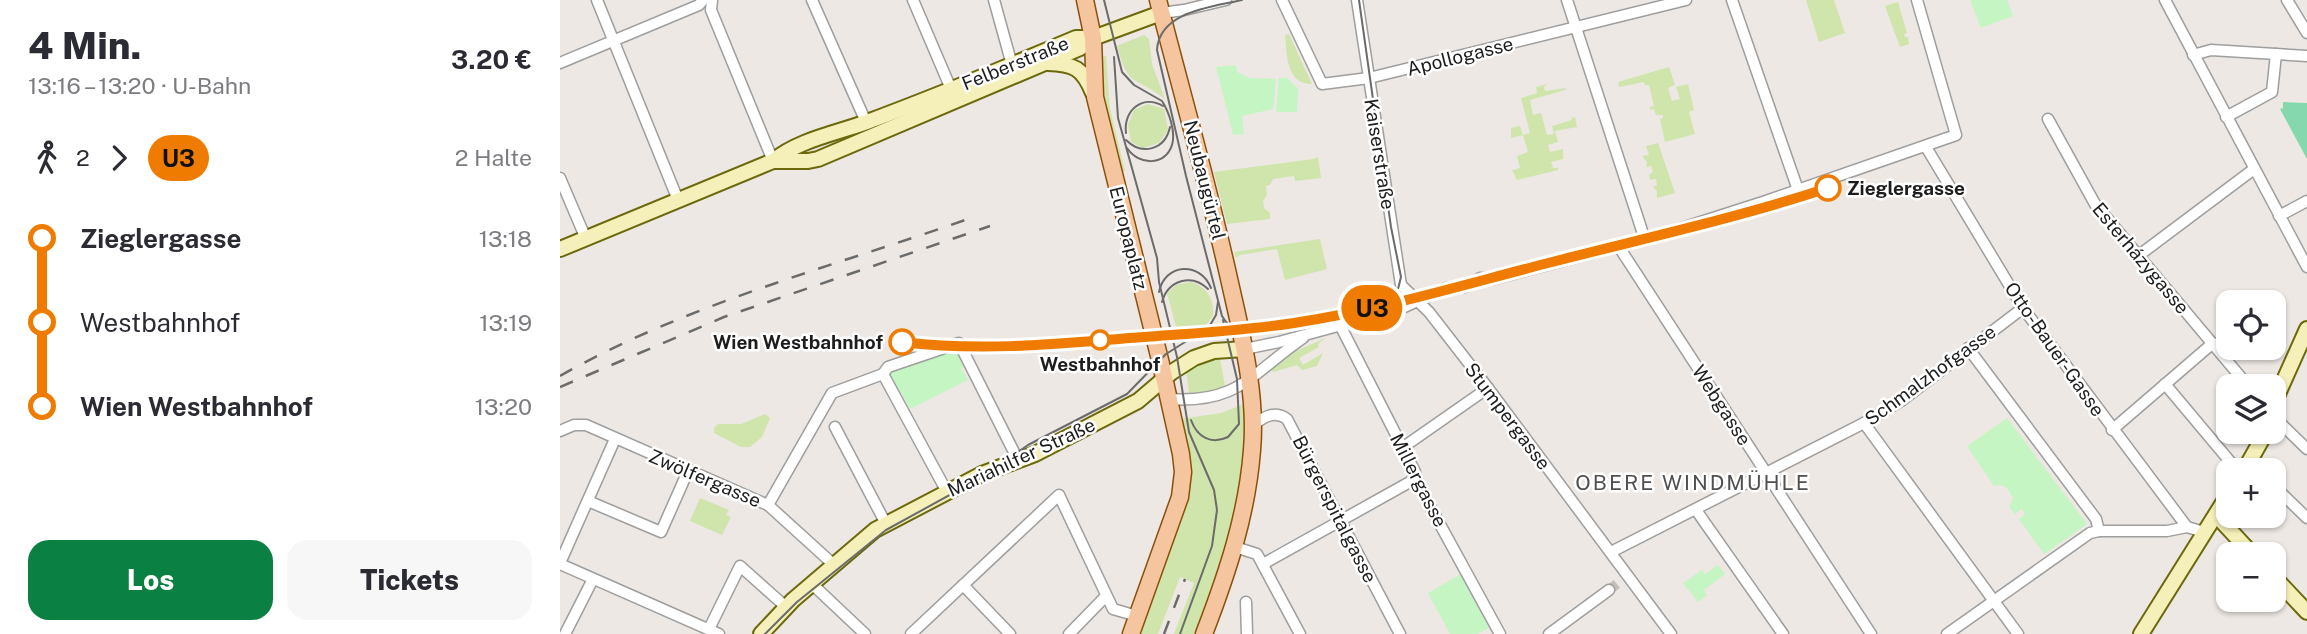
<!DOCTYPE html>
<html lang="de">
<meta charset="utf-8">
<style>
:root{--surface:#fff;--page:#f7f7f7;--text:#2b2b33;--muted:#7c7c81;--accent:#0b8043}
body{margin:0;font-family:"Public Sans",sans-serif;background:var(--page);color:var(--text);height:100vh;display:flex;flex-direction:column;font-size:26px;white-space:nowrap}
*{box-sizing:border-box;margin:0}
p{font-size:23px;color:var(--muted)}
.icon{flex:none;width:38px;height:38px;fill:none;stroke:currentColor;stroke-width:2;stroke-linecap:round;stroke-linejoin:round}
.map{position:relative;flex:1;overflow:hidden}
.details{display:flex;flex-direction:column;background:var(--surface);width:560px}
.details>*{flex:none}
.badge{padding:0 14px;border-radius:23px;font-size:24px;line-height:46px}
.fabs{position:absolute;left:1656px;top:290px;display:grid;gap:14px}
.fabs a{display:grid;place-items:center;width:70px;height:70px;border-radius:14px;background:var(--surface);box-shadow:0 2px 5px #0004;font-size:35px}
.map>.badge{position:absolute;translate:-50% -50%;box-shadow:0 0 0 4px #fff}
.legs{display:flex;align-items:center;gap:10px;height:77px;padding:0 28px;font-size:23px}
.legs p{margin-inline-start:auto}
.head{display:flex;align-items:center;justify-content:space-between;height:119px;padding:0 28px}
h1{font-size:38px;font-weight:800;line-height:52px}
.button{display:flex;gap:14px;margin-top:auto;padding:14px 28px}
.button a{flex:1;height:80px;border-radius:21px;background:var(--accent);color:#fff;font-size:28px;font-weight:800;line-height:80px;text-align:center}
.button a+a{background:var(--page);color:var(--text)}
ul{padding:0 28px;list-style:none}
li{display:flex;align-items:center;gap:24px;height:84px;font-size:26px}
li i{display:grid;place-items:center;width:10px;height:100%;margin:0 9px;background:currentColor}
li i::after{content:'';width:18px;height:18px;margin:-9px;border:5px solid;border-radius:50%;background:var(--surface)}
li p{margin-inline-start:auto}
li:first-child i{background:linear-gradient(#0000 50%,currentColor 0)}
li:last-child i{background:linear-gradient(currentColor 50%,#0000 0)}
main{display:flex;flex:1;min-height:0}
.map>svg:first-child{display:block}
.grass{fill:#cfe5ac}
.park{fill:#c5f5c2}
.pitch{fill:#85d8ad}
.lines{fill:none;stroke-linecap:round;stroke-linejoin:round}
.street-tunnel{stroke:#c3bfbb;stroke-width:10;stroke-dasharray:10 5;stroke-linecap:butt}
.street-casing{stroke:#9e9e9e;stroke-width:13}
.secondary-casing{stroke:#6b690c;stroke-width:18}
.primary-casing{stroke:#8c4f0a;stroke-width:19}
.street{stroke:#fff;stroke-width:10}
.secondary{stroke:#f5f0b9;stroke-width:14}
.primary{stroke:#f5c5a0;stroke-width:16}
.tram{stroke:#6b6b6b;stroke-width:2}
.rail{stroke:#6b6b6b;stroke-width:2.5;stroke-dasharray:14 14;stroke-linecap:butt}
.line-1-casing{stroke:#fff;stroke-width:16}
.line-1{stroke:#ef7c00;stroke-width:10}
.stop-1-dot{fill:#fff;stroke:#ef7c00;stroke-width:3.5}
.labels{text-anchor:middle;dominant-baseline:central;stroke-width:5;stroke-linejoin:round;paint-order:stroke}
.street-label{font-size:19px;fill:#1d1d1d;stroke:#fff}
.stop-label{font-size:19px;font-weight:bold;fill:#1d1d1d;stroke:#fff;text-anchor:start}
.neighbourhood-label{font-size:21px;letter-spacing:2px;fill:#505050;stroke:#fff}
</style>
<main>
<section class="details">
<div class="head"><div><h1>4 Min.</h1><p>13:16 – 13:20 · U-Bahn</p></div><b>3.20 €</b></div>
<div class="legs"><svg class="icon" aria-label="walk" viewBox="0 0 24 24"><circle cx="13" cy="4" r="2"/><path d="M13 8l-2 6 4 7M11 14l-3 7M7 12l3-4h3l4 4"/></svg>2<svg class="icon" aria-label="forward" viewBox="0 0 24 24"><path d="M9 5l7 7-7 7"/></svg><b class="badge" style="background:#ef7c00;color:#111">U3</b><p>2 Halte</p></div>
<ul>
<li><i style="color:#ef7c00"></i><b>Zieglergasse</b><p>13:18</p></li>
<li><i style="color:#ef7c00"></i><span>Westbahnhof</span><p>13:19</p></li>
<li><i style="color:#ef7c00"></i><b>Wien Westbahnhof</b><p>13:20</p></li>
</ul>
<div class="button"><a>Los</a><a>Tickets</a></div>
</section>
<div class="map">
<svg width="1747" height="634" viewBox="0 0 1747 634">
<rect width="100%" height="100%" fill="#ede8e3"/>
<!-- grass -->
<g class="grass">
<polygon points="1246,0 1274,0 1285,33 1259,42"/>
<polygon points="1338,2 1347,33 1344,34 1345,37 1348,37 1349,44 1340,47 1325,6"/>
<path d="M 729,34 L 752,84 C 726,84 727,55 725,35 Z"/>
<path d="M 584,35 L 589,39 L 592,64 L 605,99 C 575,75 569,90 557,46 Z"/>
<polygon points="543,56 546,56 550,109 565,171 561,172 545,106"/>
<polygon points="1109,67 1115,85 1108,88 1112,101 1120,99 1116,87 1128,84 1134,110 1129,112 1135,134 1105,142 1100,119 1103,118 1103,115 1096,115 1094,109 1090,110 1090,107 1094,106 1089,85 1085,85 1084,82 1059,87 1058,82"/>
<polygon points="987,84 984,87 985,91 1006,88 1005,90 970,100 973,115 981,113 987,135 994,134 992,126 1012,120 1012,118 1015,117 1017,127 995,131 998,142 988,145 990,152 1003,149 1003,159 991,162 993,168 998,168 998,170 957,180 952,170 960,168 957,156 968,152 963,135 951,138 951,128 960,126 963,135 970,133 961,98 977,93 976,87"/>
<polygon points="588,104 604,109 608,130 599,143 583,148 571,142 568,125 574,110"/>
<polygon points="1098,143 1115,193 1097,198 1097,191 1093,187 1097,185 1096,179 1090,180 1089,175 1093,172 1091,166 1086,167 1087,162 1082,156 1089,155 1086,146"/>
<polygon points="758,157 761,178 735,181 734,176 713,179 710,185 706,186 707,195 703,201 704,208 710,213 710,219 667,224 654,172 753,159"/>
<polygon points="760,239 767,269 725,280 717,249 680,255 676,258 674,252"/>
<path d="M 631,282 C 648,287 654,300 653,316 L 644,328 L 620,342 L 607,293 L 616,285 Z"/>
<polygon points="766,338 758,344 759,347 739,358 743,365 763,353 757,366 742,370 737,365 713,372 711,369 733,352"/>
<polygon points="660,358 665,386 649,391 629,393 626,369 638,363"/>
<path d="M 684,404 C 688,485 663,559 635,634 L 614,634 L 634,583 L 620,577 L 598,634 L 577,634 L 616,533 L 627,496 L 620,419 L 661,413 Z"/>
<polygon points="205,414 210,418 202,437 190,447 181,447 154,433 154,428 158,424 181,424"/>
<polygon points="140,498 169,510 166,515 171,517 162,535 130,521"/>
</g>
<!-- park -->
<g class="park">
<polygon points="1410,0 1447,0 1453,16 1421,28"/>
<polygon points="676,65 677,72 690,78 716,79 713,109 682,116 684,134 673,135 656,67"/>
<polygon points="719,78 727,78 738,89 737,112 716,112"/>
<path d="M 391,349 L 400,354 L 407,365 L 401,368 L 408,380 L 350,409 L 341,392 L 335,394 C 332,386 326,378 331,371 Z"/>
<polygon points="1447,418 1527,524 1484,554 1459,519 1465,514 1462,509 1455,514 1449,507 1453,498 1447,488 1441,485 1434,486 1407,446"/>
<polygon points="1158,565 1165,574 1144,590 1147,595 1138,602 1123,583 1142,570 1145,574"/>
<polygon points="901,574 929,628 917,634 890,634 868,593"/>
</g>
<!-- pitch -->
<polygon class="pitch" points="1723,102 1747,103 1747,159 1720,109 1723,108"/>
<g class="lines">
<!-- street-tunnel -->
<polyline class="street-tunnel" points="1049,590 1058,583"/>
<!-- street casing -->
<g class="street-casing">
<g id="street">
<polyline points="37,0 118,200"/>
<polyline points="152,0 151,10 213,161"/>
<polyline points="252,0 306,122"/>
<polyline points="353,0 391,89"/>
<polyline points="434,0 452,65"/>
<polyline points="722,0 762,84 809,78 1126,0"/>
<polyline points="797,0 841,285 869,312 928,388 1111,634"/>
<polyline points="1007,0 1085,240"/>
<polyline points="1172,0 1238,190"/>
<polyline points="1605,0 1747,267"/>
<polyline points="1727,0 1747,33"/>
<polyline points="601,13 624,10 666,0"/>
<polyline points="1633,55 1651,50 1747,56"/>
<polyline points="0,63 139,5 143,0"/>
<polyline points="1666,117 1712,92 1716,54"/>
<polyline points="1488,119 1535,204 1689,387"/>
<polyline points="1366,147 1463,308 1627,527 1644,532"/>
<polyline points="0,178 26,239"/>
<polyline points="1719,216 1747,201"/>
<polyline points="1059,247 1311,634"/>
<polyline points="1578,256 1694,169"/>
<polyline points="780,325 855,472 853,475 940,634"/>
<polyline points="1408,348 1536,519 1539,531"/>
<polyline points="685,349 719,342 840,309 886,288 905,287 920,278 934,279 1094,237 1206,201 1396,135 1357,0"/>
<polyline points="323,374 328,367 399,343 458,460"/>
<polyline points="323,374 387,492"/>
<polyline points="1605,384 1678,471"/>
<path d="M 608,399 C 678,404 691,374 743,338"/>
<polyline points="1713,416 1747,449"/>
<polyline points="1304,423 1458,634"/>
<path d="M 693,425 C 704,417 714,410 727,419 L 840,634"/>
<polyline points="275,427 326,524"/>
<polyline points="1552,430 1653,343"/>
<polyline points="0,431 14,425 26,425 208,505 273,564"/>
<polyline points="842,448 928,388"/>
<polyline points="1713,485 1747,518"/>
<polyline points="28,501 101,532 128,471"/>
<polyline points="208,505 272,393 323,374"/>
<polyline points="1136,510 1223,634"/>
<polyline points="675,547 697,554 740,634"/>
<polyline points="1051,552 1304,423 1341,401 1463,308"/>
<polyline points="0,563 55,439"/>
<polyline points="0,564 159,634"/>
<polyline points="703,564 857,478"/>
<polyline points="252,584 305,634"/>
<polyline points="403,585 450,634"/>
<polyline points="686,602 687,634"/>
<polyline points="149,629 180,566 226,607"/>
<polyline points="5,634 33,579"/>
<polyline points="351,634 499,495 553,609 577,616"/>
<polyline points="509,634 546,596"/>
<polyline points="989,634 1049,590"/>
<polyline points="1387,634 1530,533 1539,531 1607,531 1627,527"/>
</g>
</g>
<!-- secondary casing -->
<g class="secondary-casing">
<g id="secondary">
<path d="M 488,63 C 514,64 523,68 533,93"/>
<polyline points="215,161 248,161 258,159 520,48 533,38"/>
<path d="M 0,249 L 213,161 C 238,140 277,133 307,122 C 377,96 447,67 516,38 L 533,38 L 601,13"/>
<polyline points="1713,405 1747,329"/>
<polyline points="1684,471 1706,432"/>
<polyline points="1656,515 1693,555"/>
<polyline points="1713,576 1747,612"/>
<polyline points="201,634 233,600 315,530 422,474 475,454 578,401 612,372 634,358 654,351 685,349"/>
<polyline points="1581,634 1668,495"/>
</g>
</g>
<!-- primary casing -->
<g class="primary-casing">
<g id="primary">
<polyline points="525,0 533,38 535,97 601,364 621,454 623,472 620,497 571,634"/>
<path d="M 598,0 C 622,94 649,188 670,283 C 682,337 697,394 692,450 C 687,515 667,574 644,634"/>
</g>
</g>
<!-- street -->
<use href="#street" class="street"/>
<!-- secondary -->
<use href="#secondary" class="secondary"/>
<!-- primary -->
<use href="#primary" class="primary"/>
<!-- tram -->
<g class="tram">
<path d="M 544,0 L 562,72 L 574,85 L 602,101 C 609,112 616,132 612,145 C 605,167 578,165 567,148"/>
<path d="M 682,0 C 653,7 599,11 597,50 L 626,176 L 662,316 C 672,333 687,337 706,333 L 824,302 L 837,293 L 841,277 L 831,227 L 799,0"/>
<polyline points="554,57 558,118 597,258 599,282 617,357 629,432 654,490 657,510 652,546 620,634"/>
<path d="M 566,133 C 563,111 582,94 603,106"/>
<path d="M 566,140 C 582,156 605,150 610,127"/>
<path d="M 599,292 C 605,263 640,261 651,288"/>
<path d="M 602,302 C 608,280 632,273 648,289"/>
<path d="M 631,420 C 637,437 651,445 668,437 L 679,424 L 677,379 L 663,320"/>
<polyline points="205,634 237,602 326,530 426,475 468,445 567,394 606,354 649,327 656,315 658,302"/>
</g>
<!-- rail -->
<g class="rail">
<path d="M 0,376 C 124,305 271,267 405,220"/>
<polyline points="0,387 164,317 430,226"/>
<polyline points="604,634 625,579"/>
</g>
</g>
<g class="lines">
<!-- line-1 casing -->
<g class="line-1-casing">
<path id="line-1" d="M 342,342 C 415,351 487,345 559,339 C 618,334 676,332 734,323 C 821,310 906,284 992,262 C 1085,238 1177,218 1268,188"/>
</g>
<!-- line-1 -->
<use href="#line-1" class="line-1"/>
</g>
<!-- markers -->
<g class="stop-1-dot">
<circle cx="1268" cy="188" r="12"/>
<circle cx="540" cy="340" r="9"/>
<circle cx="342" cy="342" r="12"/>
</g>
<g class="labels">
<!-- street labels -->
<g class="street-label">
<text transform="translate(900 56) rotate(-14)">Apollogasse</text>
<text transform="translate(455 63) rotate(-22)">Felberstraße</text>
<text transform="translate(820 154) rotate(81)">Kaiserstraße</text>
<text transform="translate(645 180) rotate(76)">Neubaugürtel</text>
<text transform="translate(569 238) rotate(76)">Europaplatz</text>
<text transform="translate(1581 258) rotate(50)">Esterházygasse</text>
<text transform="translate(1495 349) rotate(55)">Otto-Bauer-Gasse</text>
<text transform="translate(1370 375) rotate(-36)">Schmalzhofgasse</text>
<text transform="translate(1162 405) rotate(57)">Webgasse</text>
<text transform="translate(948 416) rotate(53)">Stumpergasse</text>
<text transform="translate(461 457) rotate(-25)">Mariahilfer Straße</text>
<text transform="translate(145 478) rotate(23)">Zwölfergasse</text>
<text transform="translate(859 480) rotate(63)">Millergasse</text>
<text transform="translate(775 509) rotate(63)">Bürgerspitalgasse</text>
</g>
<!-- stop labels -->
<g class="stop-label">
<text x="1287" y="188">Zieglergasse</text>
<text x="323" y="342" text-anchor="end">Wien Westbahnhof</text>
<text x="540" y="364" text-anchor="middle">Westbahnhof</text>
</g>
<!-- neighbourhood labels -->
<g class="neighbourhood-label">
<text x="1133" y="482">OBERE WINDMÜHLE</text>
</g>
</g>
</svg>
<div class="fabs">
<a><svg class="icon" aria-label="locate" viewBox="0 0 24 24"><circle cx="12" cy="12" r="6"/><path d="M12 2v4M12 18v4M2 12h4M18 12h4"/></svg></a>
<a><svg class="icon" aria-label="layers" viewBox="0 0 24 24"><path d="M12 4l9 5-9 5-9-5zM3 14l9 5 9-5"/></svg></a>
<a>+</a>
<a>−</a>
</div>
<b class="badge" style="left:812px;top:308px;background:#ef7c00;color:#111">U3</b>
</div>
</main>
